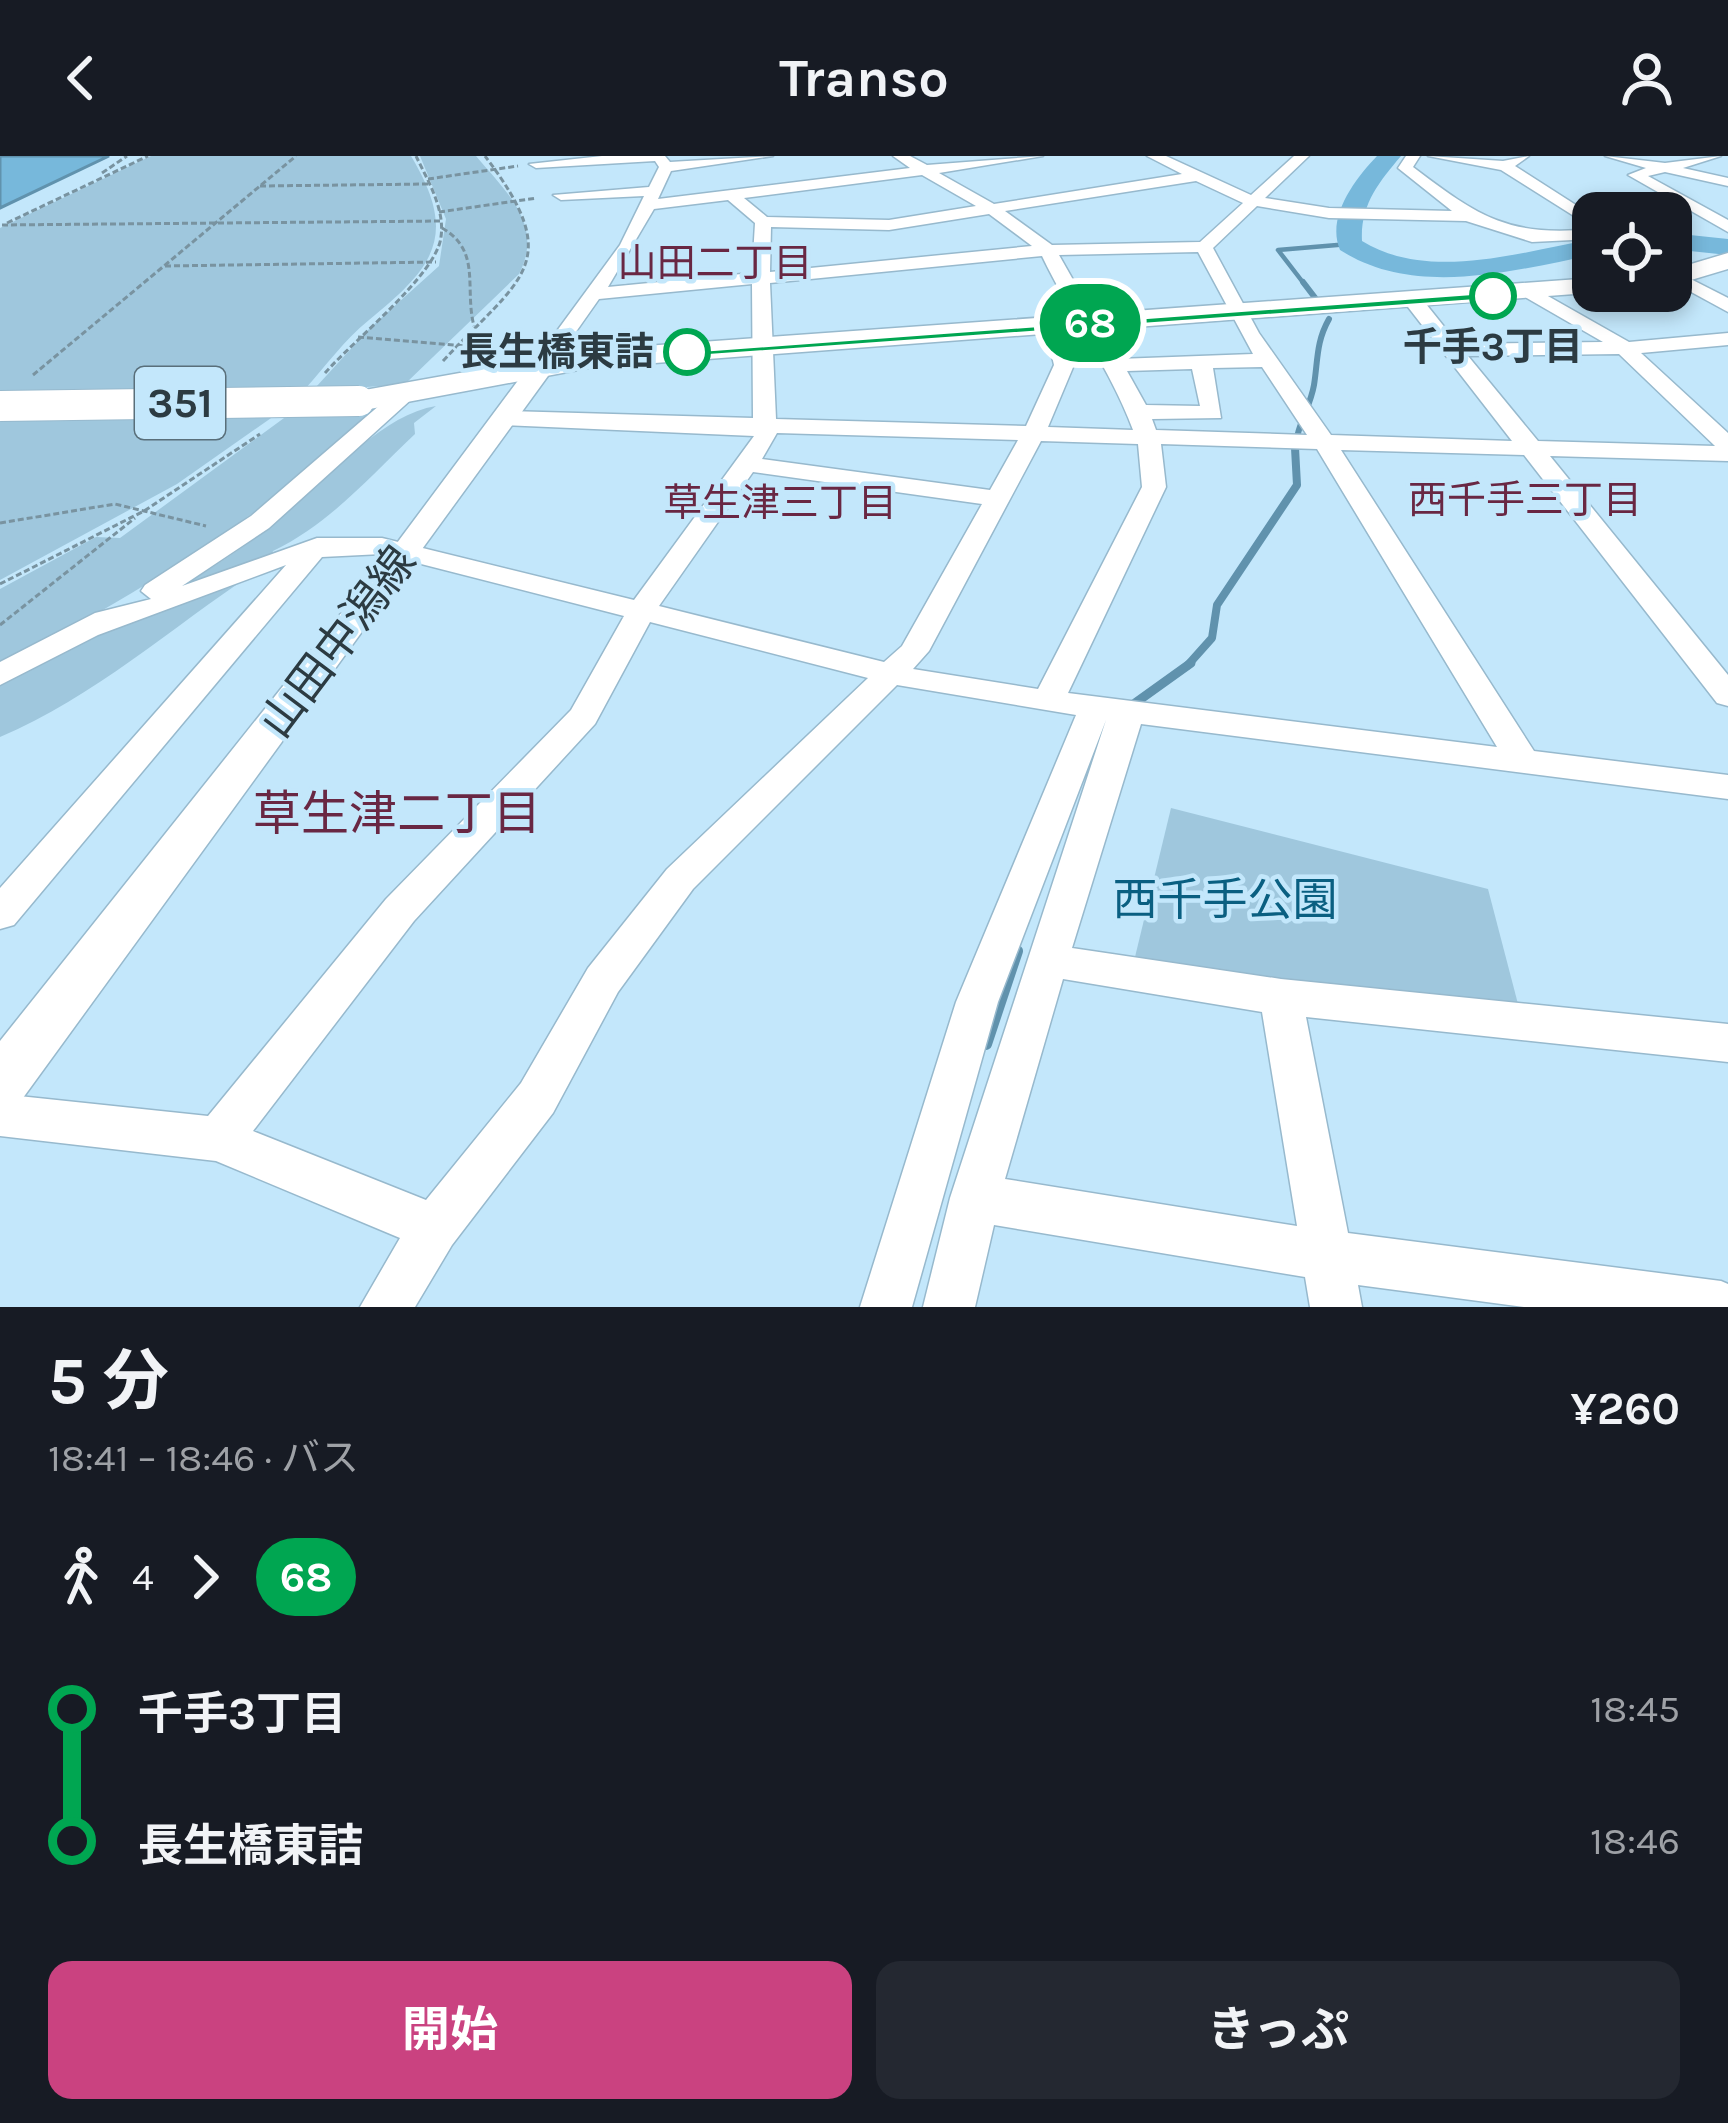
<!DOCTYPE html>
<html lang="ja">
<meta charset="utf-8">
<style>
:root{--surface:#171b24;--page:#242831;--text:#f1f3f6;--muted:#9ea1a6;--accent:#ca4280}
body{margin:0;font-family:Karla,"Noto Sans JP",sans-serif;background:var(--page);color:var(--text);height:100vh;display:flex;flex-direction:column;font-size:45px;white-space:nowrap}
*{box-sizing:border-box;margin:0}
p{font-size:39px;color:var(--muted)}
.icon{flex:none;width:66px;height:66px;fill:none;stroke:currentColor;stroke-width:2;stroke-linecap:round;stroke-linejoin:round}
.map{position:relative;height:1151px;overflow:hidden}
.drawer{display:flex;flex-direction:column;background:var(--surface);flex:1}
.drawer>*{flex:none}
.badge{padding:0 24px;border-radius:39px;font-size:42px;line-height:78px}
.buttons{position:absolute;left:1572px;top:36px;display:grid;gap:24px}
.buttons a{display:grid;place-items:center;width:120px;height:120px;border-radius:24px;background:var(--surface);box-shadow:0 6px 18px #0003;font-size:60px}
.map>.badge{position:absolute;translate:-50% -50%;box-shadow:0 0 0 6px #fff}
.legs{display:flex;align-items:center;gap:18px;height:132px;padding:0 48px;font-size:39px}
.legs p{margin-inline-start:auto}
.overview{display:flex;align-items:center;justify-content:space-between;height:204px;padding:0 48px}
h1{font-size:66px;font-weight:700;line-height:90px}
.action{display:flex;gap:24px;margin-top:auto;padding:24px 48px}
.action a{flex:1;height:138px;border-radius:24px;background:var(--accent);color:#fff;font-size:48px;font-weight:700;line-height:138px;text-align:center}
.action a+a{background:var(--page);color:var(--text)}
ul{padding:0 48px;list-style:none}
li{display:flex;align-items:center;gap:42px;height:132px;font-size:45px}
li i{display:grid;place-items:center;width:18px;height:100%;margin:0 15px;background:currentColor}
li i::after{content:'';width:30px;height:30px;margin:-15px;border:9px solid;border-radius:50%;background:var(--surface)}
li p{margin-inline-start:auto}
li:first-child i{background:linear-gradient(#0000 50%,currentColor 0)}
li:last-child i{background:linear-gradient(currentColor 50%,#0000 0)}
header{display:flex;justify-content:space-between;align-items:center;height:156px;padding:0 48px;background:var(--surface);font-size:54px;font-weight:700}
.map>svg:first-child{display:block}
.green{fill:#9fc7dd}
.water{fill:#77b8db;stroke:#6092ad;stroke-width:3}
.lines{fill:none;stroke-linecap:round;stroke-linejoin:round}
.stream-far4{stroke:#6092ad;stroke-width:4.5}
.stream-far3{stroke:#6092ad;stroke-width:6}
.stream-far2{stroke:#6092ad;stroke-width:8}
.stream-far1{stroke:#6092ad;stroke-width:9}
.stream{stroke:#6092ad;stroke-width:12}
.river{fill:#77b8db;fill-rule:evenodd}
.minor-casing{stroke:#97b9cd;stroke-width:3}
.major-casing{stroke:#97b9cd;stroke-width:3}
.highway-casing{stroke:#97b9cd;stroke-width:3}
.path{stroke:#7993a0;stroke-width:3;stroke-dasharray:6 3;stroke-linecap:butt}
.minor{fill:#fff;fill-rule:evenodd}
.major{fill:#fff;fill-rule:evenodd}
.highway{fill:#fff;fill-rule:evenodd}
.highway-bridge-casing{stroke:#97b9cd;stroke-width:32;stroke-linecap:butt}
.highway-bridge{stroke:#fff;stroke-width:30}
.line-1{fill:#00a651;stroke:#fff;stroke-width:3}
.stop-1-dot{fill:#fff;stroke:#00a651;stroke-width:6}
.labels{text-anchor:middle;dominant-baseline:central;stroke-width:9;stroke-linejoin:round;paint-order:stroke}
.far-neighbourhood-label{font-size:39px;fill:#692743;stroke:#c3e7fb}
.far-stop-label{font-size:39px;font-weight:bold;fill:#2c3b42;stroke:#c3e7fb}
.shield{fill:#c3e7fb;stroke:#596f7a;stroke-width:3}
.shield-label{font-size:42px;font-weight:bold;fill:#2c3b42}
.street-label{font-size:45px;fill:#2c3b42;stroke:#c3e7fb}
.park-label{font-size:45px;fill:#0a5f81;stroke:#c3e7fb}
.neighbourhood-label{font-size:48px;fill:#692743;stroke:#c3e7fb}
</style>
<header><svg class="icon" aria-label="back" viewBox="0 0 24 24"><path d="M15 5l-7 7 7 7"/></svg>Transo<svg class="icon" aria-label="person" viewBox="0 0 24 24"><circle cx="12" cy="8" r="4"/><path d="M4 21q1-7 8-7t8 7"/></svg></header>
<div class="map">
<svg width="1728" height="1151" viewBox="0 0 1728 1151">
<rect width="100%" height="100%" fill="#c3e7fb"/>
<!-- green -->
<g class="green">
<path d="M 151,0 L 411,0 C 459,80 434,111 369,164 C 344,184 326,210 305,233 L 0,239 L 0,72 Z"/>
<path d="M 420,0 L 476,0 C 508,38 544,69 519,118 L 405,228 L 367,231 L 352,257 L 369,258 C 262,364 133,441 0,510 L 0,433 L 96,381 L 120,382 L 295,254 L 369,173 L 439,110 L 446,63 Z"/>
<path d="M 436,250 L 414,267 L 415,278 C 369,321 331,367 273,395 L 269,407 C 178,465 99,539 0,581 L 0,528 C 89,481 181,437 262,377 C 314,339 374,260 436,250 Z"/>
<polygon points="274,260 177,328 0,424 0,264"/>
<polygon points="1171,652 1488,733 1518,848 1163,813 1135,801"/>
</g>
<!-- water -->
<polygon class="water" points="0,0 109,0 0,52"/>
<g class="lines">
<!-- stream-far4 -->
<polyline class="stream-far4" points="1305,129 1278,94 1349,88"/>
<!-- stream-far3 -->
<g class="stream-far3">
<polyline points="1303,126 1316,143"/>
<path d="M 1296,295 C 1295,271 1310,253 1314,229 C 1318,204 1316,186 1329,163"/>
</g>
<!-- stream-far2 -->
<polyline class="stream-far2" points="1187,510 1212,482 1217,449 1297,329 1295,292"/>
<!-- stream-far1 -->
<g class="stream-far1">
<polyline points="1131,550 1191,507"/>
<polyline points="1091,601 1109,568"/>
</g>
<!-- stream -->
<polyline class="stream" points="986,888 1017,795"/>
<!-- river -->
<g class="river">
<path d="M 1377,0 L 1401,0 C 1379,26 1360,49 1362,85 C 1428,126 1521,96 1593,83 L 1593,99 C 1511,115 1415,142 1340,94 C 1326,61 1355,23 1377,0 Z"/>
<polygon points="1671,77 1728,83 1728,99 1671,93"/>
</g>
<!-- minor casing -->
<g class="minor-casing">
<g id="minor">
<path d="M 602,0 L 665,0 L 670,6 L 773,0 L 671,15 L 658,43 L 910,12 L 893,0 L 910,0 L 927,9 L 1043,0 L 939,17 L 994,48 L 1182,18 L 1147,0 L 1166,0 L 1251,39 L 1294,0 L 1309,0 L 1265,42 L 1329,52 L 1452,55 L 1398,12 L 1406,0 L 1420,0 L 1413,11 C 1479,61 1508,81 1593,73 L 1593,83 L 1532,86 L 1466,65 L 1329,62 L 1257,50 L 1213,92 L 1259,177 L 1331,279 L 1512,285 L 1408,151 L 1408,143 L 1422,143 L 1458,188 L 1603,186 L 1525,141 L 1523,137 L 1532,131 L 1629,186 L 1728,177 L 1728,189 L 1641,197 L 1728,277 L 1728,305 L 1550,300 L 1728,519 L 1728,550 L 1717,547 L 1524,299 L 1341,294 L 1534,595 L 1728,619 L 1728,643 L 1141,568 L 1072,792 L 1281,823 L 1728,868 L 1728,906 L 1306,861 L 1348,1077 L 1721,1125 L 1728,1128 L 1728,1151 L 1524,1151 L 1358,1129 L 1362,1151 L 1310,1151 L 1305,1121 L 994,1069 L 975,1151 L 923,1151 L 950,1042 L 1106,564 L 998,846 L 912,1151 L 860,1151 L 956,846 L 1076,559 L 897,529 L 693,733 L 618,836 L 553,957 L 452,1089 L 415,1151 L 360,1151 L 400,1082 L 216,1005 L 0,980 L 0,938 L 208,960 L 386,743 L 571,554 L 624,460 L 382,398 L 322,401 L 14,769 L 0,773 L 0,732 L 286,409 L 98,479 L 0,529 L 0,506 L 95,457 L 151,443 L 141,435 L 145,429 L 251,360 L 395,236 L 414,241 L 269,372 L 182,430 L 317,382 L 382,382 L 634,444 L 754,280 L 504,269 L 493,262 L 504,255 L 753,262 L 752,128 L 599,143 L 547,217 L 529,213 L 620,89 L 644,40 L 561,44 L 553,39 L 649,31 L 659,11 L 655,5 L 536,12 L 529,8 ZM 922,19 L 976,50 L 889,64 L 767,61 L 744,42 ZM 1196,25 L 1243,47 L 1200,86 L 1052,89 L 1005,55 ZM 728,44 L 755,67 L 752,117 L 608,131 L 654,53 ZM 989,58 L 1032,90 L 770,116 L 771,71 L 889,74 ZM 1198,96 L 1253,198 L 1118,203 L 1059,99 ZM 1042,100 C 1070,159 1110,212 1133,274 L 1048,271 L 1074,209 L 1065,170 L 1055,164 L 1045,170 L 1054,209 L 1026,270 L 776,263 L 770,127 ZM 1619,198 L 1715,290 L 1538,285 L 1468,200 ZM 1262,211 L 1307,279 L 1156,274 L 1152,263 L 1221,262 L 1213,212 ZM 1192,213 L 1200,250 L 1146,249 L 1127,215 ZM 777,277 L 1018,284 L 990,334 L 762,303 ZM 1041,285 L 1138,288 L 1142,331 L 1038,533 L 913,513 L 929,495 ZM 1161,288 L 1317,293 L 1497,591 L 1068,537 L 1166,331 ZM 753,316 L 982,348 L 902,490 L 884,506 L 659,450 ZM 650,466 L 868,522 L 667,713 L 588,812 L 521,927 L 426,1044 L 253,975 L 414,765 L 595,568 ZM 1063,823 L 1262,856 L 1297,1070 L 1005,1023 Z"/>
<polygon points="1428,0 1503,5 1529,0 1515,10 1593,60 1593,72 1501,14"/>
<polygon points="1605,0 1665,7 1721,0 1683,12 1728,22 1728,30 1665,16 1648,20 1728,64 1728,76 1628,19 1646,12"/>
<polygon points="1671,113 1728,142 1728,156 1671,125"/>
</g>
</g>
<!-- major casing -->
<g class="major-casing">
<polygon id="major" points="540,205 553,213 20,946 0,954 0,885 397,387 531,207"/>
</g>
<!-- highway casing -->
<g class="highway-casing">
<g id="highway">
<polygon points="1728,97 1728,113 1671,130 1671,114"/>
<polygon points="1593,122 1593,135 1602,136 589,212 359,255 343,245 359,235 589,194"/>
</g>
</g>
<!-- path -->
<g class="path">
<polyline points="102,17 127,0"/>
<polyline points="428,23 518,10"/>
<polyline points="260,30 429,28"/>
<polyline points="439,56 537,42"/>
<polyline points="7,67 148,0"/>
<polyline points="2,69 440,65"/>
<path d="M 442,72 C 482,95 464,132 474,170"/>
<polyline points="165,110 436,106"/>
<polyline points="358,181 502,193"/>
<path d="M 443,205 C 521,121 567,108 485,0"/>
<path d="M 325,217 C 353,185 437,118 441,81 C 445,53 428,25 416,0"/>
<polyline points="33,219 296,0"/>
<polyline points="0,367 115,348 206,370"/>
<polyline points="0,428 144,355 260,278"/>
<polyline points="0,469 135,362"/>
</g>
<!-- minor -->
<use href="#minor" class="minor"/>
<!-- major -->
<use href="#major" class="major"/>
<!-- highway -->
<use href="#highway" class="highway"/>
<!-- highway-bridge casing -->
<g class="highway-bridge-casing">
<polyline id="highway-bridge" points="0,250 359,245"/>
</g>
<!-- highway-bridge -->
<use href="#highway-bridge" class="highway-bridge"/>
</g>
<!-- line-1 -->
<polygon class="line-1" points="1493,136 1497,143 687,201 680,196"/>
<!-- markers -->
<g class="stop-1-dot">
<circle cx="1493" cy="140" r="21"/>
<circle cx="687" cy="196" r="21"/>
</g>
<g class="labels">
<!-- far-neighbourhood labels -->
<g class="far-neighbourhood-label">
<text x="715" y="107">山田二丁目</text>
<text x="1525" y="344">西千手三丁目</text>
<text x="780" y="347">草生津三丁目</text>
</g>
<!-- far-stop labels -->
<g class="far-stop-label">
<text x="1493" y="191">千手3丁目</text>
<text x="654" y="196" text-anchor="end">長生橋東詰</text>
</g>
<!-- shield labels -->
<rect class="shield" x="135" y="211" width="90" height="72" rx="9"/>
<g class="shield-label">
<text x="180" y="247">351</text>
</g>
<!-- street labels -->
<g class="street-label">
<text transform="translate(338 486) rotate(-53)">山田中潟線</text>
</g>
<!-- park labels -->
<g class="park-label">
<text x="1225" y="744">西千手公園</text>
</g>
<!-- neighbourhood labels -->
<g class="neighbourhood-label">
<text x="397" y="658">草生津二丁目</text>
</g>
</g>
</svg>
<div class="buttons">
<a><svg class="icon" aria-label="locate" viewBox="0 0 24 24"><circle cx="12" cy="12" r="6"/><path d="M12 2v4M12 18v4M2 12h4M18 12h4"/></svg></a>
</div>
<b class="badge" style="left:1090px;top:167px;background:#00a651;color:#fff">68</b>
</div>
<section class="drawer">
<div class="overview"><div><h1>5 分</h1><p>18:41 – 18:46 · バス</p></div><b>¥260</b></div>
<div class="legs"><svg class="icon" aria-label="walk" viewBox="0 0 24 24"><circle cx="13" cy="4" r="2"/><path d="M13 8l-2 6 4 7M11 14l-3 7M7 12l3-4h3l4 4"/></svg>4<svg class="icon" aria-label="forward" viewBox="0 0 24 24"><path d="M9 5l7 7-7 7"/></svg><b class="badge" style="background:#00a651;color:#fff">68</b></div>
<ul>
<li><i style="color:#00a651"></i><b>千手3丁目</b><p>18:45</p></li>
<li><i style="color:#00a651"></i><b>長生橋東詰</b><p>18:46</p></li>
</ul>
<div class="action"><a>開始</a><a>きっぷ</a></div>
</section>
